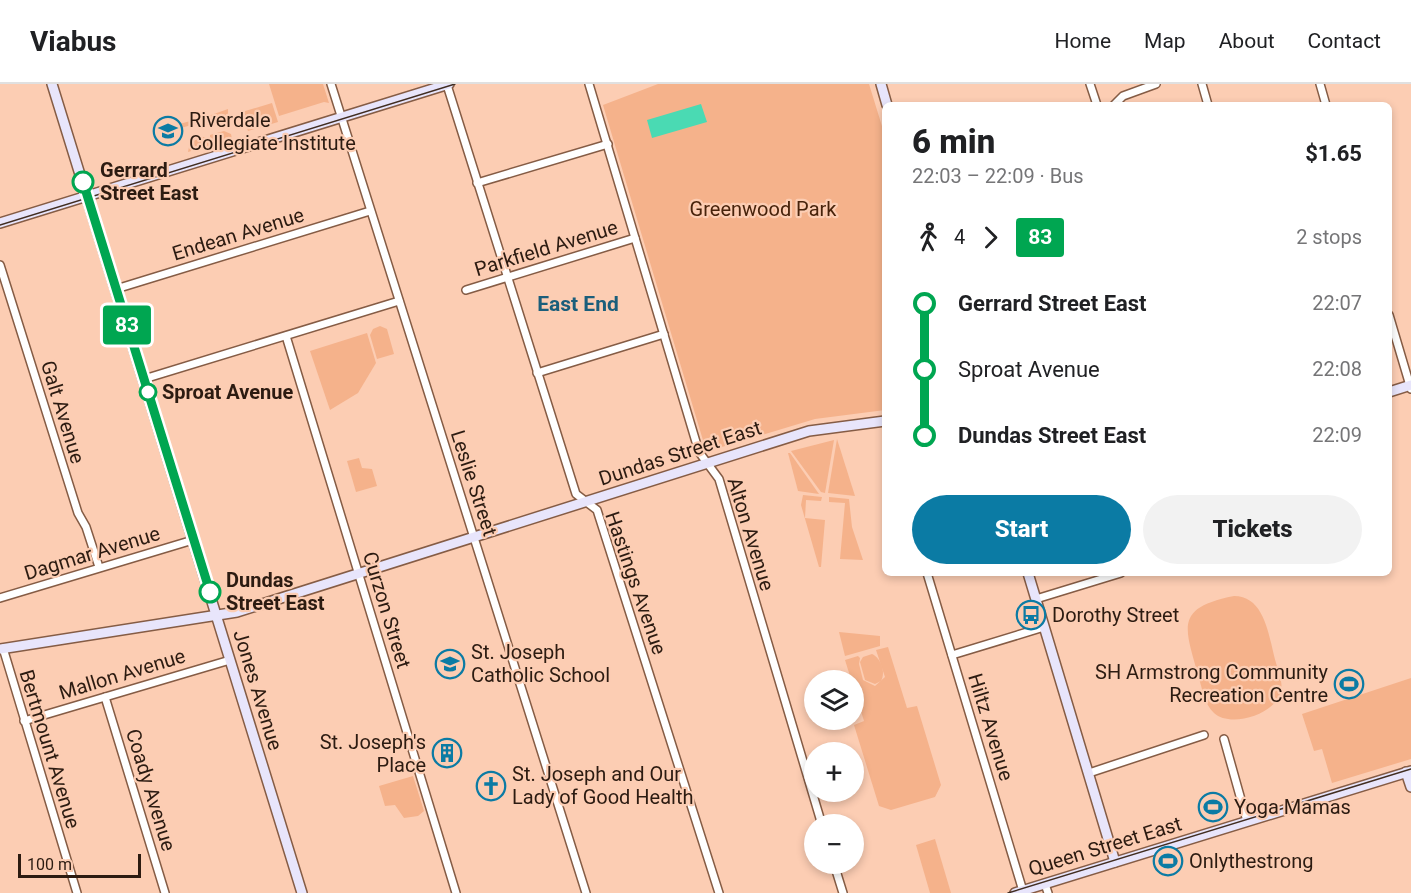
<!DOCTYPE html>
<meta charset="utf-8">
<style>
:root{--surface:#fff;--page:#f2f2f2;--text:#202124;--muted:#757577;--line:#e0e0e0;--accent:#0b7ba4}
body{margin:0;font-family:Roboto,sans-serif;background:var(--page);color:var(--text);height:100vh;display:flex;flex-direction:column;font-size:22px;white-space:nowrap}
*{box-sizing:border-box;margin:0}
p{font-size:20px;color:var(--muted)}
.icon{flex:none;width:33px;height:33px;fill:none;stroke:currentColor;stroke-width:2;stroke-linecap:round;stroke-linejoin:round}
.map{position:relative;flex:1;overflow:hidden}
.drawer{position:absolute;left:882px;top:18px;width:510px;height:474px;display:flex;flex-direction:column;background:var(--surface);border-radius:9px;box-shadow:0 3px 9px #0003}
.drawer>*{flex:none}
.badge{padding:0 12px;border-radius:4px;font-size:21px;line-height:39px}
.controls{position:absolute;left:804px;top:586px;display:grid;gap:12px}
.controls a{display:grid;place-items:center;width:60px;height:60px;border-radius:50%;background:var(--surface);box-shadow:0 3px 9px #0003;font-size:30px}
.scale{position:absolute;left:18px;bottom:15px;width:123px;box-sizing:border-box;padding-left:6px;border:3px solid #2c1b11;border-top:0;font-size:16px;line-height:21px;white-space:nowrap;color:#2c1b11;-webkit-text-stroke:4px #fccdb3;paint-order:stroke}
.map>.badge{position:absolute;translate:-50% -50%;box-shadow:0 0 0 3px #fff}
.legs{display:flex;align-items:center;gap:9px;height:66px;padding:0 30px;font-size:20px}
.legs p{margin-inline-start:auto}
.head{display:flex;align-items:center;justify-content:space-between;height:102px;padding:0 30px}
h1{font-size:33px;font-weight:800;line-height:45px}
.cta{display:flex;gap:12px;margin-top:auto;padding:12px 30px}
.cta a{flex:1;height:69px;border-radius:36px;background:var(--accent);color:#fff;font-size:24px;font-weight:800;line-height:69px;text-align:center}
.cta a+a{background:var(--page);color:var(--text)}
ul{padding:0 30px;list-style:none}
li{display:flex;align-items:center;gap:21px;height:66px;font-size:22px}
li i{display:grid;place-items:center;width:9px;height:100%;margin:0 8px;background:currentColor}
li i::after{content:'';width:15px;height:15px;margin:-8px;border:4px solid;border-radius:50%;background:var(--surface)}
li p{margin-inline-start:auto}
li:first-child i{background:linear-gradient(#0000 50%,currentColor 0)}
li:last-child i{background:linear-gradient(currentColor 50%,#0000 0)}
header{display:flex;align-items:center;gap:36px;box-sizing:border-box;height:84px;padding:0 30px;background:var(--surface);border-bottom:2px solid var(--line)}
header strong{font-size:28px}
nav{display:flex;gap:33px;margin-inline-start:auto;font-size:21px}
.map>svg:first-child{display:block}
.green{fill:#f5b28b}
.water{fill:#4adab3}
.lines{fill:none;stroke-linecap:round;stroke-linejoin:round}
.street-casing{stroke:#855c45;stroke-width:10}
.secondary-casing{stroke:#855c45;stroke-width:12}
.street{stroke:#fff;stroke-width:7}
.secondary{stroke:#e8e5fb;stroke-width:9}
.tram{stroke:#412d21;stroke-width:1.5}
.line-1-casing{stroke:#fff;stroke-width:14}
.line-1{stroke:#00a651;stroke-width:9}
.stop-1-dot{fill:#fff;stroke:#00a651;stroke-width:3}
.labels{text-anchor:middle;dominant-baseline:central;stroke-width:4.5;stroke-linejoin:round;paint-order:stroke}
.poi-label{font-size:20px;fill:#2c1b11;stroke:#fccdb3;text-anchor:start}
.stop-label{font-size:20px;font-weight:bold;fill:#2c1b11;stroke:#fccdb3;text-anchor:start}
.park-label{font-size:20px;fill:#48230b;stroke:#fccdb3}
.street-label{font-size:20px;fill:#2c1b11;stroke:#fccdb3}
.neighbourhood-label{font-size:21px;font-weight:bold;fill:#1b5e7b;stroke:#fccdb3}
</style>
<header>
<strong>Viabus</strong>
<nav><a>Home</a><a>Map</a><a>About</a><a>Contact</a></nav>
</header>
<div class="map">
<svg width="1411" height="809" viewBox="0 0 1411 809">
<rect width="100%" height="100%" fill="#fccdb3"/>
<!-- green -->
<g class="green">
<polygon points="269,0 323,0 329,19 324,18 279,32"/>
<polygon points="658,0 869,0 885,52 885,326 815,335 712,366 705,363 603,21"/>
<polygon points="272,19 278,38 248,47 242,28"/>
<polygon points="228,25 228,34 204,42 195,40 181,44 181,50 177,53 171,50 161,53 174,47 172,42 194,36 203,38 211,31"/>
<polygon points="224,47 231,50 232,55 188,68 190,58 204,53 210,56 210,51"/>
<polygon points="380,242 387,245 394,270 377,275 370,251 373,245"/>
<polygon points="367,249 376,279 358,309 330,326 310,267"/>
<polygon points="837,355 855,412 828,409"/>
<polygon points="834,356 825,409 821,408 791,367"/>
<polygon points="788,369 790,369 819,410 798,407"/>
<polygon points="359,374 362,384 372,385 377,402 356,408 347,377"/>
<polygon points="803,411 822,413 821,417 806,416 805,434 825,436 821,483 819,483 801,421"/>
<polygon points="829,413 849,415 852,443 863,476 840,475 845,419 829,418"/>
<path d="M 1234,512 C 1266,512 1269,555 1276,579 C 1279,589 1284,600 1280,610 C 1273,631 1230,644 1214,629 C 1204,620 1202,603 1198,591 C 1185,543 1174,524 1234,512 Z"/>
<polygon points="839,548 880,552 880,562 845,572"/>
<polygon points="888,563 907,624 917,622 941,701 935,713 891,726 879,722 854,641 864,637 845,576 858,572 860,574 859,580 863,596 875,602 885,593 876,566"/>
<path d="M 872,570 C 881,574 886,588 881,597 L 875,600 L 865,596 L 860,578 L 863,573 Z"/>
<polygon points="1411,594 1411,675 1332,699 1322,665 1314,667 1302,630"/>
<polygon points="413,692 424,727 418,732 404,734 395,721 385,722 379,702"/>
<polygon points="935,755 951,809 930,809 916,761"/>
</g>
<!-- water -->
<polygon class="water" points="701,20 707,38 652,54 647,36"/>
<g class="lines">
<!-- street casing -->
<g class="street-casing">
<g id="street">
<polyline points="331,0 586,809"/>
<polyline points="589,0 699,368 719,395 822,741"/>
<polyline points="1090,0 1097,21"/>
<polyline points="1202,0 1208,21"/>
<polyline points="1320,0 1326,21"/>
<polyline points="447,1 576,410 597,426 719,809"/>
<polyline points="1114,21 1123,12 1156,0"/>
<polyline points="477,99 608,60"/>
<polyline points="0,181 78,429 86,443 99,483"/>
<polyline points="116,205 370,127"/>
<polyline points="466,206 635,154"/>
<polyline points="1389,231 1411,305"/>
<polyline points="286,252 456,809"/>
<polyline points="537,289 664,250"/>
<polyline points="144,295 399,217"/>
<polyline points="927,489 1023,807"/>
<polyline points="0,514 193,456"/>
<polyline points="1036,515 1121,489"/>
<polyline points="3,564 77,809"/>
<polyline points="952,571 1044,543"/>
<polyline points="105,613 165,809"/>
<polyline points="24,637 230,576"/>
<polyline points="1224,655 1247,737"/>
<polyline points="1089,689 1204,651"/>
<polyline points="834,780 843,809"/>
<polyline points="1045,800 1048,809"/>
</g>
</g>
<!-- secondary casing -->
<g class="secondary-casing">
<g id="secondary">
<polyline points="52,0 302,809"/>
<polyline points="881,0 887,21"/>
<polyline points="0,139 449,0"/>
<polyline points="1389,308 1411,301"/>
<polyline points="1028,489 1115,778"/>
<polyline points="0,565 237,528 809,347 885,337"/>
<polyline points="1406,688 1411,703"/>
<polyline points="1015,809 1411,687"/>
</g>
</g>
<!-- street -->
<use href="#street" class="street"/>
<!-- secondary -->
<use href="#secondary" class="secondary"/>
<!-- tram -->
<g class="tram">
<polyline points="0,141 455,0"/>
<polyline points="1008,809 1411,685"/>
</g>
</g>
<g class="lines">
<!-- line-1 casing -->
<g class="line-1-casing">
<polyline id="line-1" points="83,98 210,508"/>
</g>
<!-- line-1 -->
<use href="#line-1" class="line-1"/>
</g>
<!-- icons -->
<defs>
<g id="school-ring" transform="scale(1.5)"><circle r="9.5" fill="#fccdb3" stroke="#0b7ba4" stroke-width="1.5"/><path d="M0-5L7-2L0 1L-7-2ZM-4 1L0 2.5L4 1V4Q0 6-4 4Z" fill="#0b7ba4"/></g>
<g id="bus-ring" transform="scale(1.5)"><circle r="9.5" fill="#fccdb3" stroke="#0b7ba4" stroke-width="1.5"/><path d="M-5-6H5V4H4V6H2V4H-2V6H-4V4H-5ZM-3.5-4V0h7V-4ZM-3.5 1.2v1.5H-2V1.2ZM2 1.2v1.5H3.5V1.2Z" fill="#0b7ba4"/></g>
<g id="stadium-ring" transform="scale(1.5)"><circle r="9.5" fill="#fccdb3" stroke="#0b7ba4" stroke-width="1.5"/><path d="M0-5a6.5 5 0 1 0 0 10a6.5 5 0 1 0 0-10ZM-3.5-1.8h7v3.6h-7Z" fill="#0b7ba4"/></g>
<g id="building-ring" transform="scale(1.5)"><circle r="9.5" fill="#fccdb3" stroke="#0b7ba4" stroke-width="1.5"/><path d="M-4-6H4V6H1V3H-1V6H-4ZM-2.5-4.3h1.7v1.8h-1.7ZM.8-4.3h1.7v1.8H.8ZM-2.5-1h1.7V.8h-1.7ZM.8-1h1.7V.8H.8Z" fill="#0b7ba4"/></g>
<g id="church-ring" transform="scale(1.5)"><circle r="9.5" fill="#fccdb3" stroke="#0b7ba4" stroke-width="1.5"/><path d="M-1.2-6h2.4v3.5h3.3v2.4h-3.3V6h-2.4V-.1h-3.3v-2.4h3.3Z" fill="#0b7ba4"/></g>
</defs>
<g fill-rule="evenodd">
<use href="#school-ring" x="168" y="47"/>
<use href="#bus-ring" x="1031" y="531"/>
<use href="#school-ring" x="450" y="580"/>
<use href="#stadium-ring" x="1349" y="600"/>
<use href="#building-ring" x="447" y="669"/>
<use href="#church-ring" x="491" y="702"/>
<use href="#stadium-ring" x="1213" y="723"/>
<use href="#stadium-ring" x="1168" y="777"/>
</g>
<!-- markers -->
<g class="stop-1-dot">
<circle cx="83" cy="98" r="10"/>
<circle cx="148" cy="308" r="8"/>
<circle cx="210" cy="508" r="10"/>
</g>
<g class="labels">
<!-- poi labels -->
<g class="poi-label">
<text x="189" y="36">Riverdale<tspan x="189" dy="23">Collegiate Institute</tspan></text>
<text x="1052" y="531">Dorothy Street</text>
<text x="471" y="568">St. Joseph<tspan x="471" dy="23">Catholic School</tspan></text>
<text x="1328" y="588" text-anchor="end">SH Armstrong Community<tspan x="1328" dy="23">Recreation Centre</tspan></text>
<text x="426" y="658" text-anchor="end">St. Joseph's<tspan x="426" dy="23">Place</tspan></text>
<text x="512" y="690">St. Joseph and Our<tspan x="512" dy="23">Lady of Good Health</tspan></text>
<text x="1234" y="723">Yoga Mamas</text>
<text x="1189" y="777">Onlythestrong</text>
</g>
<!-- stop labels -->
<g class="stop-label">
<text x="100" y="86">Gerrard<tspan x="100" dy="23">Street East</tspan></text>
<text x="162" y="308">Sproat Avenue</text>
<text x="226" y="496">Dundas<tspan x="226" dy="23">Street East</tspan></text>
</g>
<!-- park labels -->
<g class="park-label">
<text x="763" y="125">Greenwood Park</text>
</g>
<!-- street labels -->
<g class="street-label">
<text transform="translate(238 150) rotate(-17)">Endean Avenue</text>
<text transform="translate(546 164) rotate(-17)">Parkfield Avenue</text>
<text transform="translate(63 328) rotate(73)">Galt Avenue</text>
<text transform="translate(680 369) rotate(-18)">Dundas Street East</text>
<text transform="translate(474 399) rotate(72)">Leslie Street</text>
<text transform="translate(751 450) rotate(73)">Alton Avenue</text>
<text transform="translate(92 469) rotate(-17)">Dagmar Avenue</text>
<text transform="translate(636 499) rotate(71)">Hastings Avenue</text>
<text transform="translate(387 526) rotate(73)">Curzon Street</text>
<text transform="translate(122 590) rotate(-17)">Mallon Avenue</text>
<text transform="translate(258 606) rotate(73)">Jones Avenue</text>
<text transform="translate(991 643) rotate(73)">Hiltz Avenue</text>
<text transform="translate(50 665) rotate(73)">Bertmount Avenue</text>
<text transform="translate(151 706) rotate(73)">Coady Avenue</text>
<text transform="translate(1105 762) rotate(-17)">Queen Street East</text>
</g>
<!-- neighbourhood labels -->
<g class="neighbourhood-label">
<text x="578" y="220">East End</text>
</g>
</g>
</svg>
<div class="controls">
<a><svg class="icon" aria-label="layers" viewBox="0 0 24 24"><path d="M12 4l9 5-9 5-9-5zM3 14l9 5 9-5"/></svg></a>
<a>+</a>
<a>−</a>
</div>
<div class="scale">100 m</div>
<b class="badge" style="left:127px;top:241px;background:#00a651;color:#fff">83</b>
<section class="drawer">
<div class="head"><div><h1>6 min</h1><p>22:03 – 22:09 · Bus</p></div><b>$1.65</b></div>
<div class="legs"><svg class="icon" aria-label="walk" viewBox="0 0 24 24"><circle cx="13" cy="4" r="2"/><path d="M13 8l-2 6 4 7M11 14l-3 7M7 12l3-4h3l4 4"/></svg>4<svg class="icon" aria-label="forward" viewBox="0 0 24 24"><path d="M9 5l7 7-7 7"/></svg><b class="badge" style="background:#00a651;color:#fff">83</b><p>2 stops</p></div>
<ul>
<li><i style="color:#00a651"></i><b>Gerrard Street East</b><p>22:07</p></li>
<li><i style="color:#00a651"></i><span>Sproat Avenue</span><p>22:08</p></li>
<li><i style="color:#00a651"></i><b>Dundas Street East</b><p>22:09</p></li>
</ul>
<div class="cta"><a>Start</a><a>Tickets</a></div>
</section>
</div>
